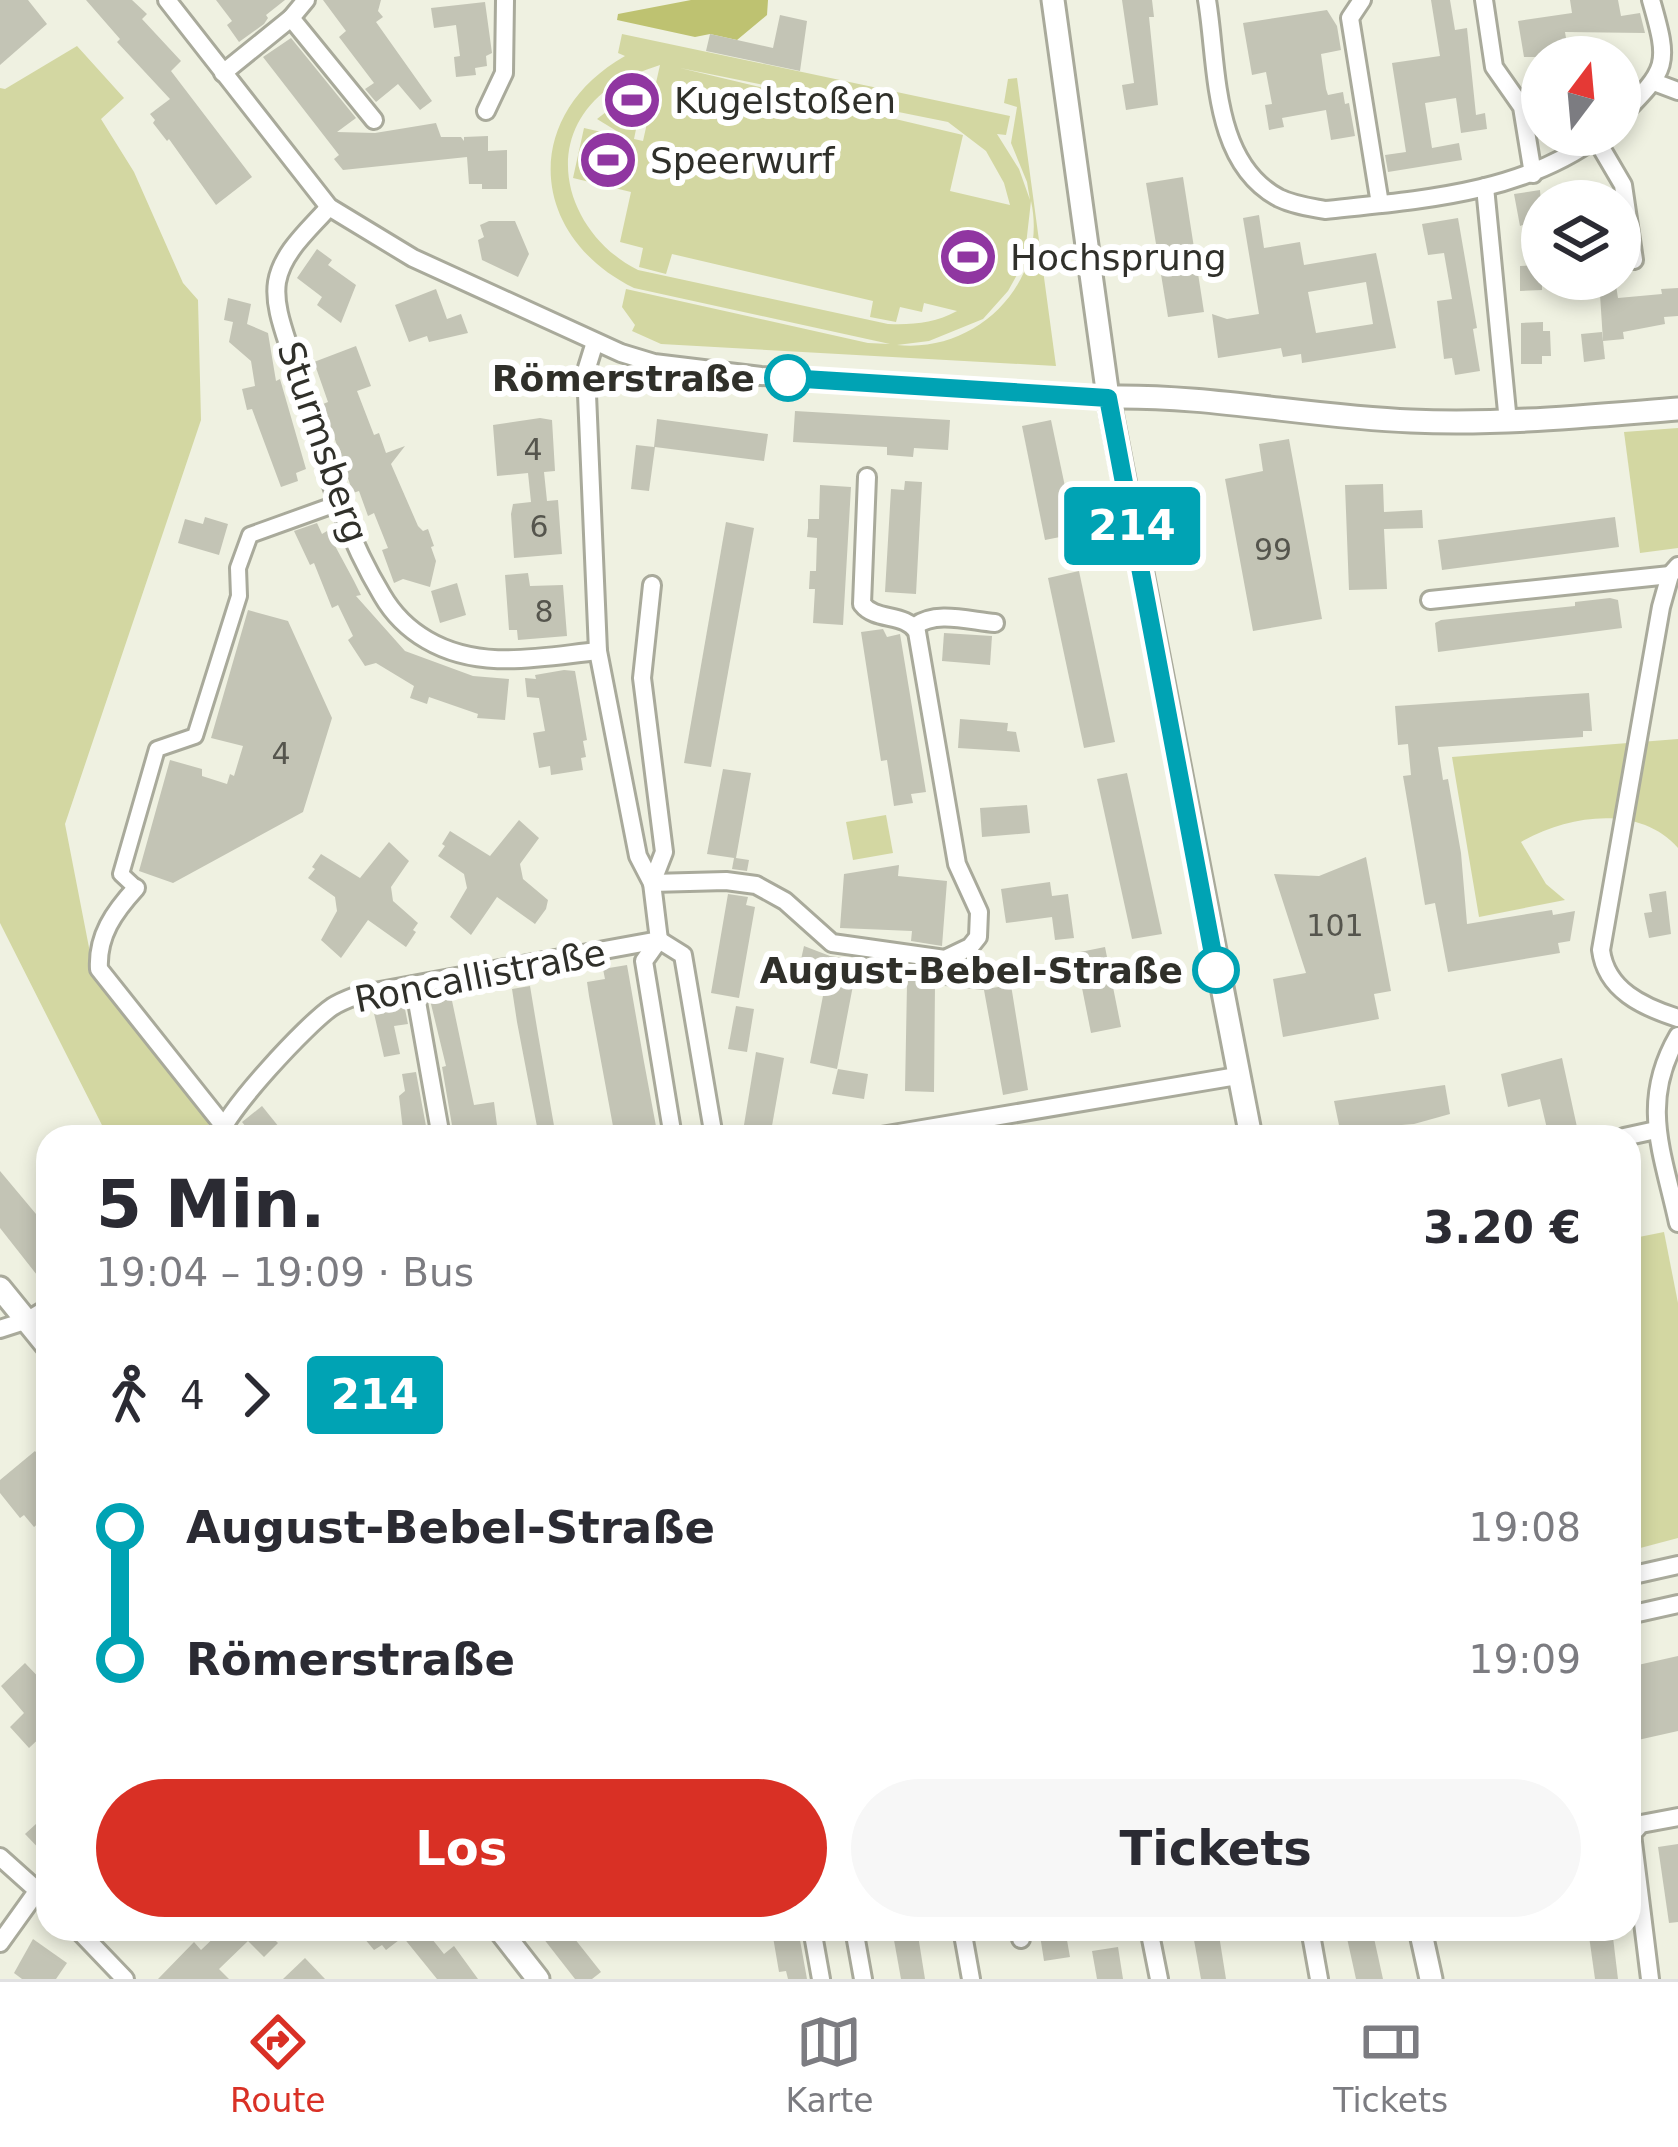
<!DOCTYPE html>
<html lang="de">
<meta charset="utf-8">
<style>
:root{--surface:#fff;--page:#f7f7f7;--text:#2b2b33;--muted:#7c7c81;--line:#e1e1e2;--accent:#d93025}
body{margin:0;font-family:"DejaVu Sans",sans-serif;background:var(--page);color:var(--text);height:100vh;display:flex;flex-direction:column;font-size:45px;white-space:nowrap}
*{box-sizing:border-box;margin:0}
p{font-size:39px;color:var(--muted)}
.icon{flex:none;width:66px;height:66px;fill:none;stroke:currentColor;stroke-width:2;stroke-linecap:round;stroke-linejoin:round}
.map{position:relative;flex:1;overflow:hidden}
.sheet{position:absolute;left:36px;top:1125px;width:1605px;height:816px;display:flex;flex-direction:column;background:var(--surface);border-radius:36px;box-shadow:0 6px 18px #0003}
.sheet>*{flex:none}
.badge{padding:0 24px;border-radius:9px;font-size:42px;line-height:78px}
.needle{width:78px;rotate:16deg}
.controls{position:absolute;left:1521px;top:36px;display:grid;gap:24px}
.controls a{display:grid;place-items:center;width:120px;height:120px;border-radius:50%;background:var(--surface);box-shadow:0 6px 18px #0003;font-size:60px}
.map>.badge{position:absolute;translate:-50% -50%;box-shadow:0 0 0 6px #fff}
.legs{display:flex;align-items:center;gap:18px;height:132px;padding:0 60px;font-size:39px}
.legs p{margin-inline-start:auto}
.headline{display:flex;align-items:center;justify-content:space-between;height:204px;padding:0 60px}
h1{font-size:66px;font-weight:700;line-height:90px}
.button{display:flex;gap:24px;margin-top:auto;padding:24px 60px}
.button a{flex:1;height:138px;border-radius:72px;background:var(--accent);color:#fff;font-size:48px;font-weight:700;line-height:138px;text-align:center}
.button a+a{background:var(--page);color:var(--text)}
ul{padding:0 60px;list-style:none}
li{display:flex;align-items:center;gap:42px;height:132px;font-size:45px}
li i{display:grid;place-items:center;width:18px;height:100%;margin:0 15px;background:currentColor}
li i::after{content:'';width:30px;height:30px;margin:-15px;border:9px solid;border-radius:50%;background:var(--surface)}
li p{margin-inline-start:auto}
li:first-child i{background:linear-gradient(#0000 50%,currentColor 0)}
li:last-child i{background:linear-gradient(currentColor 50%,#0000 0)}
.menu{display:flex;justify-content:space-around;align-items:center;height:168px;border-top:3px solid var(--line);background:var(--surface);font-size:33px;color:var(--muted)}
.menu a{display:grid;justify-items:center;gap:6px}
.menu .current{color:var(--accent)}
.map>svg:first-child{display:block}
.green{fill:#d3d7a2;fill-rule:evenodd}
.forest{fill:#bec271}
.building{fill:#c3c4b5;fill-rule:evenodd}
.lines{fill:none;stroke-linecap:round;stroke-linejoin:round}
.pedestrian-casing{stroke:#a9aa9b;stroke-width:20}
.minor-casing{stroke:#a9aa9b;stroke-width:22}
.tertiary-casing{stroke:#a9aa9b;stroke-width:27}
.pedestrian{stroke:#fff;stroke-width:14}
.minor{stroke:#fff;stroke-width:16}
.tertiary{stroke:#fff;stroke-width:21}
.line-1-casing{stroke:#fff;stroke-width:27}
.line-1{stroke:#00a3b4;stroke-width:18}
.stop-1-dot{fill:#fff;stroke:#00a3b4;stroke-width:6}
.labels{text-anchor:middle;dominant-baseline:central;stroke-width:12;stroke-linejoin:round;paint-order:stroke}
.number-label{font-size:30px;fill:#55554d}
.poi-label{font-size:36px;fill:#30302a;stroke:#fff;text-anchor:start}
.stop-label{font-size:36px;font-weight:bold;fill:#30302a;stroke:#fff;text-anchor:end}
.street-label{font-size:36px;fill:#30302a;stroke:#fff}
</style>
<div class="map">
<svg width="1678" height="1979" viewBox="0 0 1678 1979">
<rect width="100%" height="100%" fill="#eff1e1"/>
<!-- green -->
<g class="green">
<path d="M 622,34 L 1010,116 L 1006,135 L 997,134 L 1019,169 L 1030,200 L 1027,182 L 1011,143 L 1017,107 L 1004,103 L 1008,79 L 1017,78 L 1056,366 L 661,344 L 632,331 L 635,325 L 622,307 L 626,289 L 868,343 L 890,344 L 634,288 C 528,236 521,115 625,56 L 618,53 ZM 660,65 L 643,141 L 634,139 L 646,81 L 597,119 L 628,138 L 584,128 L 573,178 L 631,192 L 620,242 L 643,248 L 639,267 L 666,274 L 672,254 L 873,301 L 870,317 L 896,322 L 900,307 L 922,312 L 924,303 L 957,311 C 935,323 913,325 888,324 L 638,270 C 568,235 537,141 609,88 C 624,77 643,71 660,65 ZM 680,68 L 948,122 L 986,151 L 1004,183 L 1010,205 L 950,191 L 963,135 ZM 1031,201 C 1049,282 977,354 897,345 L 929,341 L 983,319 L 1008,291 L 1024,262 Z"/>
<polygon points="77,46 124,98 101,119 134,172 183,283 198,300 201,420 65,824 93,968 213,1115 203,1137 108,1137 0,923 0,88 5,89"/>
<polygon points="1678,428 1678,548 1640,553 1624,432"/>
<path d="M 1678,739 L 1678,848 C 1639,804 1569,815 1521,842 L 1546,884 L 1565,900 L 1479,917 L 1452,757 Z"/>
<polygon points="886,815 893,853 853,860 846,822"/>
<polygon points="1664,1232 1678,1303 1678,1538 1629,1551 1629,1239"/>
</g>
<!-- forest -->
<polygon class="forest" points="691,0 768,0 767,15 737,40 710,34 695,37 617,20 618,14"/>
<!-- building -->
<g class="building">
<polygon points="0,0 28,0 47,24 0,65"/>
<polygon points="86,0 132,0 147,14 142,19 181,61 171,71 252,177 216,205 169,139 167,141 153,123 155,120 150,114 170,99 117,42 120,39"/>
<polygon points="216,0 285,0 266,15 268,18 264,24 239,42 227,25 232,21"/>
<polygon points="323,0 381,0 378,11 383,17 376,22 432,101 420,110 398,84 376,102 365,89 374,83 339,37 346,31"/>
<polygon points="1122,0 1152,0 1154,17 1149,17 1158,105 1126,110 1122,85 1134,83"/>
<polygon points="1431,0 1450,0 1455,30 1467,28 1476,115 1485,113 1487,129 1461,133 1456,98 1425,103 1432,148 1459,143 1462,160 1388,172 1385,155 1406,152 1392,63 1440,56"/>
<polygon points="1570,0 1618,0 1621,16 1640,13 1645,33 1565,32 1569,57 1524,57 1518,21 1572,13"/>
<polygon points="485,2 492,53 486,56 487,66 475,68 476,75 456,77 454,57 460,56 456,25 434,28 431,8"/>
<polygon points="1327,10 1337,26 1341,50 1321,54 1326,89 1328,95 1343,92 1345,104 1349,103 1355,136 1331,140 1326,110 1282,118 1284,127 1269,130 1265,105 1272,104 1266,72 1252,75 1243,23"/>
<polygon points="780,15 807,21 800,71 706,51 710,34 773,48"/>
<polygon points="291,38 356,118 337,132 375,133 436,123 441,137 461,137 464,141 464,137 488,136 488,151 507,150 507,189 482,189 482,184 469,184 467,157 343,170 334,159 339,155 263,57"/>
<polygon points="1183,177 1204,312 1168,317 1146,183"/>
<polygon points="1540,190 1542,218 1520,226 1514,194"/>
<path d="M 1259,215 L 1264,248 L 1300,242 L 1304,265 L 1376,253 L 1396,348 L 1302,363 L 1301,354 L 1283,357 L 1281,348 L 1218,358 L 1212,314 L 1227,319 L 1259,314 L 1243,218 ZM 1366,282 L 1373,324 L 1316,333 L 1308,292 Z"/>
<polygon points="1458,218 1477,328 1473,329 1480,371 1455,375 1452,358 1444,359 1437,301 1452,299 1444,253 1428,255 1422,224"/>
<polygon points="489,221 515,221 529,254 518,277 482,260 478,240 484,237 480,225"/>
<polygon points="317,249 332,260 328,265 356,285 341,323 317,305 322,297 297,278"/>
<polygon points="1542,265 1542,290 1520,291 1520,266"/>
<polygon points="1599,279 1615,279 1618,298 1662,294 1661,289 1678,288 1678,316 1664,317 1665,324 1623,332 1624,339 1603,341"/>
<polygon points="436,289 447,319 461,314 468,333 429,342 427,336 409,342 395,305"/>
<polygon points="228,298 251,304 247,324 268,333 276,381 280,379 306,469 296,473 298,481 281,487 252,409 247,410 242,389 255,386 251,361 229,342 233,322 224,320"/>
<polygon points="1543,322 1543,331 1550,331 1551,356 1542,356 1542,364 1521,364 1521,323"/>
<polygon points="1602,332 1605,359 1584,362 1581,334"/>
<polygon points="356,346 371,386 357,391 374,435 379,433 386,453 405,446 391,464 418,526 423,531 428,529 434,546 431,547 436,561 430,587 403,579 394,583 382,550 388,548 374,513 368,516 359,491 353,493 323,404 328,402 314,362"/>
<polygon points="795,411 950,420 948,450 914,448 913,457 887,455 887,447 793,442"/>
<polygon points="540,418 552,420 555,471 544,472 547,501 558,500 562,554 514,558 511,514 513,504 531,502 528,473 497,476 493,425"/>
<polygon points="657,419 768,434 764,461 655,447 649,491 631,489 636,445 654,447"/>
<polygon points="1051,420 1075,534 1045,540 1022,426"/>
<polygon points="1289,439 1322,619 1253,631 1225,479 1263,471 1259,444"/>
<polygon points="905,481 922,482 916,594 885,592 891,489 904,490"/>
<polygon points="1383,484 1384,512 1422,510 1423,528 1384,529 1387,589 1349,590 1345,485"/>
<polygon points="820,485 851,487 843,625 813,623 815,589 809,589 810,571 816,571 817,538 807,537 808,528 808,519 819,519"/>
<polygon points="205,517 228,524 219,555 178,543 185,519 203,524"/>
<polygon points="1615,517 1619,547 1442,570 1438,540"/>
<polygon points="726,522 754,528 711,767 684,763"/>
<polygon points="317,523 322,534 327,531 354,581 361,595 356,596 405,651 473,676 509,679 505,720 477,718 478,714 429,697 427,704 410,698 414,686 376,663 365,666 348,640 353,636 338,605 332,608 314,563 310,565 294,531"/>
<polygon points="1079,571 1115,742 1084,748 1048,578"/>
<polygon points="528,573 530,586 563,585 567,636 518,640 517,630 509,630 505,575"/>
<polygon points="457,583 466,615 440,623 431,591"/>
<polygon points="1610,598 1618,600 1622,628 1438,652 1435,623 1441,620 1575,606 1575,602"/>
<polygon points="248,610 288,621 332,718 303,812 173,883 139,871 170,760 202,769 202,776 227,784 230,774 234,776 243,746 211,738"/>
<polygon points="883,629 887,637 900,634 926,792 911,794 913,803 894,806 887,760 881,761 861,632"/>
<polygon points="944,633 992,636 990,665 942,661"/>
<polygon points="564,670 575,671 587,740 583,741 586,757 581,758 583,770 551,775 550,766 539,768 533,733 545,731 539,698 527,697 525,678 536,679 535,675"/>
<polygon points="1589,693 1592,731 1583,731 1583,737 1438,747 1443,780 1448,779 1461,853 1467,924 1552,910 1553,915 1575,911 1570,941 1558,943 1560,953 1448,972 1435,903 1425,905 1403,776 1411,775 1408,744 1398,745 1395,706"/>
<polygon points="960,719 1008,723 1007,731 1016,732 1020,752 958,748"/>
<polygon points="723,769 751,773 736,858 749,860 747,871 732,869 734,858 707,854"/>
<polygon points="1127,773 1162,934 1132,939 1097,779"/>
<polygon points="1027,805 1030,833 982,837 980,808"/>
<polygon points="519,820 539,838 520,864 523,879 548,900 546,909 535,924 497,897 471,935 450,917 467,888 464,874 438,856 445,846 442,844 450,831 490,856"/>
<polygon points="389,842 409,861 391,887 393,901 418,923 413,930 416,932 406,947 368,920 341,958 321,940 337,911 335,897 308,878 315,869 312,867 321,854 360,878"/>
<polygon points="1366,857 1391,991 1374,994 1379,1019 1283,1037 1273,979 1306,973 1274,874 1319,876"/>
<polygon points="899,865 898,876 947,881 942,946 911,941 912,931 840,928 844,874"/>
<polygon points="1050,882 1052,896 1068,894 1074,938 1055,940 1052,917 1006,923 1001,889"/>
<polygon points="1666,891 1671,934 1649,938 1644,913 1652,912 1649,894"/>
<polygon points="728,894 748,897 746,905 755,907 739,998 711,993"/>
<polygon points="804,946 830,956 943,972 955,968 994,973 992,988 1011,985 1028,1090 1003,1095 984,990 935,985 934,1092 905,1091 907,984 855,975 837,1069 810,1063 828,970 800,964"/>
<polygon points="1105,947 1121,1027 1091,1033 1075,953"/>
<polygon points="627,965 644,1062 658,1137 615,1137 589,996 587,982 605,979 603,969"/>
<polygon points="530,986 538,1034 556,1137 539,1137 517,1022 512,989"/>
<polygon points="451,996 474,1105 494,1102 498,1133 454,1137 442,1067 446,1066 430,1000"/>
<polygon points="404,1004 408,1024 394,1026 400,1054 384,1057 373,1009"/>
<polygon points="736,1006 754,1009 747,1052 728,1049"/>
<polygon points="756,1052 784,1058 770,1137 742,1137"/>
<polygon points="1562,1058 1577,1127 1548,1133 1540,1099 1508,1107 1501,1074"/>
<polygon points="838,1069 868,1074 864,1099 832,1094"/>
<polygon points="416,1072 428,1137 414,1137 412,1128 403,1130 399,1096 405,1091 402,1074"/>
<polygon points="1445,1085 1450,1114 1414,1124 1340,1130 1334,1101"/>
<polygon points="262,1106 287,1137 254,1137 242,1122"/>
<polygon points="0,1171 36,1214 48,1204 48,1289 0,1228"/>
<polygon points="35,1451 48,1468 48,1515 34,1527 24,1515 20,1518 0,1493 0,1480"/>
<polygon points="1678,1656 1678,1731 1629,1742 1629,1667"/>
<polygon points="25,1663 48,1687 48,1730 29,1748 10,1727 24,1713 1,1686"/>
<polygon points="48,1813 48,1858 25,1834"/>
<polygon points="1678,1844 1678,1922 1669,1923 1658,1847"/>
<polygon points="223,1929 264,1929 278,1943 264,1957 248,1941 219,1969 229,1979 158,1979 194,1942 201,1950"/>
<polygon points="369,1929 424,1929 444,1954 454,1946 478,1979 437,1979 403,1937 386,1950 382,1945 374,1950 364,1938 371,1932"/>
<polygon points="536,1929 567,1929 601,1972 592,1979 575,1979"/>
<polygon points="779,1929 798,1929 807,1979 788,1979 786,1971 779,1972 773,1937 780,1936"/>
<polygon points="892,1929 917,1929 925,1979 901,1979"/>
<polygon points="1039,1929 1065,1929 1070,1957 1044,1961"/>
<polygon points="1192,1929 1218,1929 1226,1979 1201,1979"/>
<polygon points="1345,1929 1372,1929 1383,1979 1356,1979"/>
<polygon points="1588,1929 1612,1929 1618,1979 1595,1979"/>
<polygon points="33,1939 67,1963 56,1979 22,1979 14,1973"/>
<polygon points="1118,1947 1123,1979 1097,1979 1092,1951"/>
<polygon points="305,1958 325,1979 283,1979"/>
</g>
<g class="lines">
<!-- pedestrian casing -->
<g class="pedestrian-casing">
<polyline id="pedestrian" points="136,888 121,874 157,749 195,736 239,596 238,568 250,535 339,503"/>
</g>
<!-- minor casing -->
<g class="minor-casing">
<g id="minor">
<polyline points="167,0 329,207 413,258 621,353 654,363 761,376 1108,397"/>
<path d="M 1207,0 C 1218,65 1211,162 1279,198 C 1293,205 1309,207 1325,210 C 1419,200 1522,194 1600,135"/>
<polyline points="1362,0 1350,18 1380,204"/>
<polyline points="1484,0 1494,67 1522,107 1533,174"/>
<polyline points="291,18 306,0"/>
<polyline points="223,73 291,18 374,120"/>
<polyline points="1654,82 1678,91"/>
<polyline points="486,111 504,73 505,0"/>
<path d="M 1620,117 C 1668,68 1670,66 1651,0"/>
<polyline points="1596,139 1623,185 1634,260"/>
<polyline points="1485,187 1508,422"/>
<path d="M 329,207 C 310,229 282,252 277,282 C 273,308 287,338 294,363 C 317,441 339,524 382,595 C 393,614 408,629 427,640 C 480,671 540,657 598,651"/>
<polyline points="595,342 586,371 598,651 638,856 652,883 659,940 644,961 673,1137"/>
<path d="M 1678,566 L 1670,575 L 1661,607 L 1601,950 C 1606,990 1643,1007 1678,1018"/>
<polyline points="652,585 642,678 664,852 652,883"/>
<polyline points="1430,600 1670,575"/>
<path d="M 915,626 C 936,610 970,621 995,623"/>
<path d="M 652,883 L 726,881 L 756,885 L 785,901 L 832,943 L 945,959 L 970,947 L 978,937 L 979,912 L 957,864 L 917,632 C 905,612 876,622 862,604 L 867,477"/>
<path d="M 136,888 C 114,912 97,936 99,969 L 223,1125"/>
<polyline points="659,940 683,955 714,1137"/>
<polyline points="414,985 441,1137"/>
<path d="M 1678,1036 C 1639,1103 1663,1153 1678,1223"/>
<path d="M 219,1137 C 227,1110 307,1024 332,1007 C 339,1002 350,998 358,995 L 659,940"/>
<polyline points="875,1137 1237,1076"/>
<polyline points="1624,1137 1656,1130"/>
<polyline points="0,1329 28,1320 48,1308"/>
<polyline points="1629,1576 1678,1565"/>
<polyline points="1629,1615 1678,1604"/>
<polyline points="0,1857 48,1900"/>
<polyline points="77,1929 125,1979"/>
<polyline points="812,1929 821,1979"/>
<polyline points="854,1929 863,1979"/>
<polyline points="962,1929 971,1979"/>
<polyline points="1020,1929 1021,1939"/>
<polyline points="1149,1929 1159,1979"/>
<polyline points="1310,1929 1319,1979"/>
<polyline points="0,1943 38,1890"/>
<polyline points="1650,1979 1632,1834 1641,1824 1678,1817"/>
</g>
</g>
<!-- tertiary casing -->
<g class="tertiary-casing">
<g id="tertiary">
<polyline points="1053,0 1108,397 1251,1137"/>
<path d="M 1108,397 C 1210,395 1309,417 1411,421 C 1500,425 1589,416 1678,409"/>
<polyline points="0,1288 48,1347"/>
<polyline points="499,1929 538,1979"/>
<polyline points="1420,1929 1431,1979"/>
</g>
</g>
<!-- pedestrian -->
<use href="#pedestrian" class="pedestrian"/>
<!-- minor -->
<use href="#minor" class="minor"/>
<!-- tertiary -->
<use href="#tertiary" class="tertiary"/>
</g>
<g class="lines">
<!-- line-1 casing -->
<g class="line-1-casing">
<polyline id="line-1" points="788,378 1108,398 1216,970"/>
</g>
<!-- line-1 -->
<use href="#line-1" class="line-1"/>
</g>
<!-- icons -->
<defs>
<g id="stadium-disc" transform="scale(3)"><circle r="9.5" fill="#9036a1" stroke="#fff"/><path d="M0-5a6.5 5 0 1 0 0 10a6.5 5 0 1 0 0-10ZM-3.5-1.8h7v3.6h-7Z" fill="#fff"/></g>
</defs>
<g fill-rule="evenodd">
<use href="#stadium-disc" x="632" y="100"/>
<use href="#stadium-disc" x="608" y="160"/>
<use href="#stadium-disc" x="968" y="257"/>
</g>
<!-- markers -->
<g class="stop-1-dot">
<circle cx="788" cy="378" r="21"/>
<circle cx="1216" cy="970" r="21"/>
</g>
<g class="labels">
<!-- number labels -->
<g class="number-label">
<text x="533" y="449">4</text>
<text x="539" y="526">6</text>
<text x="1273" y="549">99</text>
<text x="544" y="611">8</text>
<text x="281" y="753">4</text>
<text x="1335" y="925">101</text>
</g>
<!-- poi labels -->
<g class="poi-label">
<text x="674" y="100">Kugelstoßen</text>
<text x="650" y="160">Speerwurf</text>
<text x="1010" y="257">Hochsprung</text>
</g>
<!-- stop labels -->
<g class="stop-label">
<text x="755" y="378">Römerstraße</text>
<text x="1183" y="970">August-Bebel-Straße</text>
</g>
<!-- street labels -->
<g class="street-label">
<text transform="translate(323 442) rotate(71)">Sturmsberg</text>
<text transform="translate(480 976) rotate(-11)">Roncallistraße</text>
</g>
</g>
</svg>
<div class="controls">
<a><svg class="needle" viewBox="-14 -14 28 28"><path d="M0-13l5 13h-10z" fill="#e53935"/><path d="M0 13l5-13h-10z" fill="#7c7c81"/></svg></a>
<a><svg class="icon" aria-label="layers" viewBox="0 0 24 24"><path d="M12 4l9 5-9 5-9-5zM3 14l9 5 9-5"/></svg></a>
</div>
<b class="badge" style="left:1132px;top:526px;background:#00a3b4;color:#fff">214</b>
<section class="sheet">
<div class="headline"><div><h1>5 Min.</h1><p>19:04 – 19:09 · Bus</p></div><b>3.20 €</b></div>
<div class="legs"><svg class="icon" aria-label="walk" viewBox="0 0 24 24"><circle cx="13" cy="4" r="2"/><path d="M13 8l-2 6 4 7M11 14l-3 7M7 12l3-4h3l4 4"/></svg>4<svg class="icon" aria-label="forward" viewBox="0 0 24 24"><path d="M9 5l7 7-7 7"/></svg><b class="badge" style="background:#00a3b4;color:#fff">214</b></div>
<ul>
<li><i style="color:#00a3b4"></i><b>August-Bebel-Straße</b><p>19:08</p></li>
<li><i style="color:#00a3b4"></i><b>Römerstraße</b><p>19:09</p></li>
</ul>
<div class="button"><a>Los</a><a>Tickets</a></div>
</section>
</div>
<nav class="menu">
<a class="current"><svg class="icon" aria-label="directions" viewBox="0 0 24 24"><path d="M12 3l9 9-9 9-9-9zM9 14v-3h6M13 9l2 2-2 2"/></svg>Route</a>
<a><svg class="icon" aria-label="map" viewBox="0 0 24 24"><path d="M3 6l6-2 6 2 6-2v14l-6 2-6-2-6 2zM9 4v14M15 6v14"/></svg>Karte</a>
<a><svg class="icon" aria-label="tickets" viewBox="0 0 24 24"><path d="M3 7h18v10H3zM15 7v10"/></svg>Tickets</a>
</nav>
